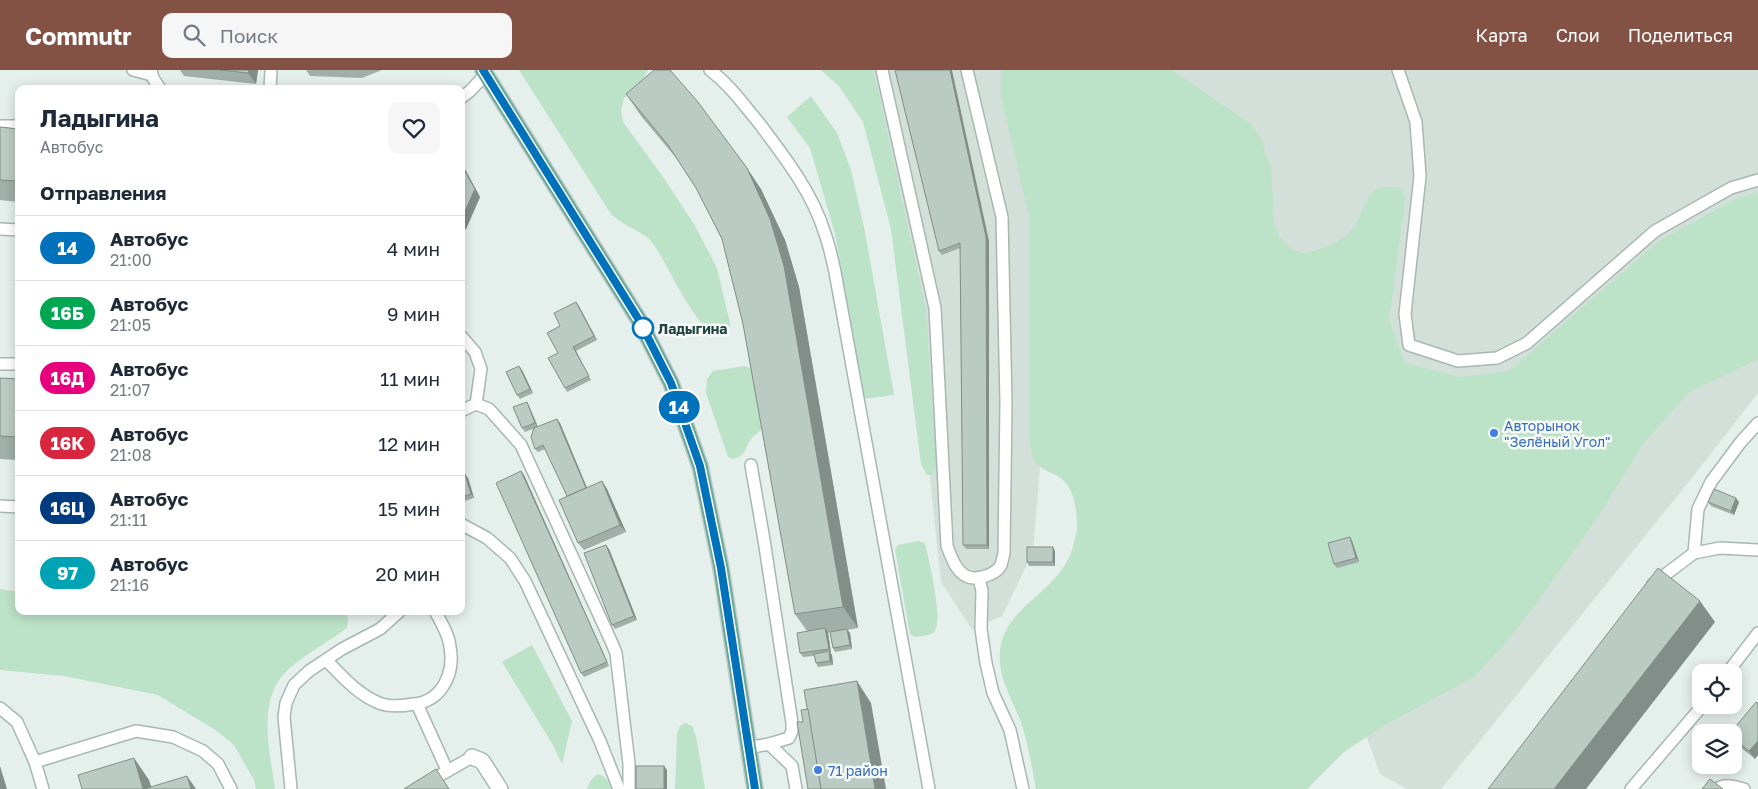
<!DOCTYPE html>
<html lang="ru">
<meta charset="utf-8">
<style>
:root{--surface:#fff;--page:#f6f6f7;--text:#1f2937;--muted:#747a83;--line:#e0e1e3;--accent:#845244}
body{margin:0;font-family:"Golos Text",sans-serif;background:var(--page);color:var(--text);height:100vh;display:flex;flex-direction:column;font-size:19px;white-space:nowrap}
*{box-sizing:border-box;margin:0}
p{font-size:16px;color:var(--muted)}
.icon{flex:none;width:28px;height:28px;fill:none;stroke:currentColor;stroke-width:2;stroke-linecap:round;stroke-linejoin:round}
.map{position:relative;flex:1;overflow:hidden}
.details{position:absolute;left:15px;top:15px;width:450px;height:530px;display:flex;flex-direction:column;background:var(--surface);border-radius:10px;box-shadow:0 2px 12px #0003}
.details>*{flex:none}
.badge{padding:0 10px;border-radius:16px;font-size:18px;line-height:32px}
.buttons{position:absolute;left:1692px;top:594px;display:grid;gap:10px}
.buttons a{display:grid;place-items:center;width:50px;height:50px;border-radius:10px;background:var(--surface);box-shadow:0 2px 12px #0003;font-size:25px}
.map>.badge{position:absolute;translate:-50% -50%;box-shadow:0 0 0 2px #fff}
h2{padding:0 25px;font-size:19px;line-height:45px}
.round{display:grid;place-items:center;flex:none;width:52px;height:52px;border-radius:10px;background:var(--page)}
.headline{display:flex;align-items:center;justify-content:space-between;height:85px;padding:0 25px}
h1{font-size:24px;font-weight:700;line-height:38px}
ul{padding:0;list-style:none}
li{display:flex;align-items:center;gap:15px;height:65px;padding:0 25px;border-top:1px solid var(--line)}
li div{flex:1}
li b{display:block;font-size:19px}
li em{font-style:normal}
li .badge{min-width:55px;font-weight:700;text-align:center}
header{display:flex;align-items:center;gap:30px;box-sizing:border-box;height:70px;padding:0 25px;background:var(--accent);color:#fff}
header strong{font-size:24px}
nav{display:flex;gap:28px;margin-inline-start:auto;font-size:18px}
.search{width:350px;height:45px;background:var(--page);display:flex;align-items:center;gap:12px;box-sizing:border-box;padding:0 18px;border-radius:10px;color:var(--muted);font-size:19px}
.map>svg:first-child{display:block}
.built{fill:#d3e0da}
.green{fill:#bce2c8}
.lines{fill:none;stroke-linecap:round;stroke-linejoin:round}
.service-casing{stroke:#a7b8b3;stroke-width:14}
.minor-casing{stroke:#a7b8b3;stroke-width:18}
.primary-casing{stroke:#c1cbc8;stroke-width:18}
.service{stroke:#fff;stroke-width:11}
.minor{stroke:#fff;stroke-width:15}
.primary{stroke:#65a99a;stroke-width:15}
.wall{fill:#a0afa9}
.shaded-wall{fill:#828e89}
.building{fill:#bacbc4;stroke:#828e89}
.line-casing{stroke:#fff;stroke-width:11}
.line{stroke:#0072bc;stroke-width:8}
.stop-dot{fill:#fff;stroke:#0072bc;stroke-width:2.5}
.shop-dot{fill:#3f7fe0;stroke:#f6fbf9;stroke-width:2}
.labels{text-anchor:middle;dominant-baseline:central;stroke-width:5;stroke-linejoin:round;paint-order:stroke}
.stop-label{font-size:14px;font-weight:bold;fill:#22443c;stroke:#f6fbf9;text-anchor:start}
.shop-label{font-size:14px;fill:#366cbe;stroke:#f6fbf9;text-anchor:start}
</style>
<header>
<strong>Commutr</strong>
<div class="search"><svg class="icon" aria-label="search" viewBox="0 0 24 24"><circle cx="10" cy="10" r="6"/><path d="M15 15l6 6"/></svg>Поиск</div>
<nav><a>Карта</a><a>Слои</a><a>Поделиться</a></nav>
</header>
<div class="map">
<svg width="1758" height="719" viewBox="0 0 1758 719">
<rect width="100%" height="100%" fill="#e5efeb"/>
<!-- built -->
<g class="built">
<polygon points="864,0 1009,0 1036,117 1043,360 1033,482 1002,546 972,559 941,512 911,228"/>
<polygon points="1156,0 1758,0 1758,323 1695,404 1441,719 1407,719 1380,704 1272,403"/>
</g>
<!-- green -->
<g class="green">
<path d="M 519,0 L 648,0 L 642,11 L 624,28 L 621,40 L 623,52 L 663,107 L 694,154 L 717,198 L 730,253 L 729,260 L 726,265 C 694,268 669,190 649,169 C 642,162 631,159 623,153 C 619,151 615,147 611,144 Z"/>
<polygon points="821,0 873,0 878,20 926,240 936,389 936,397 932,405 927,405 921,394 891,159 863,52 839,16"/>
<path d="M 1001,0 L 1172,0 L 1252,55 L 1261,69 L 1271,98 L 1274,151 L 1279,166 L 1291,179 L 1306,184 C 1321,178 1343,172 1353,158 C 1366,142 1362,118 1388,117 C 1395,116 1397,117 1403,120 L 1405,131 L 1389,250 L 1405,293 L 1460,307 L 1509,301 L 1660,170 L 1736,129 L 1758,122 L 1758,289 L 1688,323 L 1643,374 L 1598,447 L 1536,534 L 1502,577 L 1474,607 L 1385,655 L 1344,682 L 1307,719 L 1036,719 C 1032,697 1028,674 1021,652 C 1012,629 997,606 1000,580 C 1006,534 1059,524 1073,477 C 1074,471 1077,464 1077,458 C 1077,442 1075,420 1062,409 C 1056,404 1048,402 1042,398 C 1032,392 1030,378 1029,368 L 1029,146 L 1001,27 Z"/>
<polygon points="811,26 837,63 851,100 865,162 894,325 863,329 835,164 810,78 787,47"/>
<path d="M 745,296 L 756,301 L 766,356 C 762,360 757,363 753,367 C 743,377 749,386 732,389 L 728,387 L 706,323 L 707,309 L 713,301 Z"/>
<path d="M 919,471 L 924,473 L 926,477 C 929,492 944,551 934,562 C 930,566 920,566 915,567 L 910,564 L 895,480 L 898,475 Z"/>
<path d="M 0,519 L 19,522 L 19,541 L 343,541 C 349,545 348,551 347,558 C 328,572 307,583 290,598 C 255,628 270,681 275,719 L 256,719 L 254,710 L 234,675 L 217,661 L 158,625 L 64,606 L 0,600 Z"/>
<polygon points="532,575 572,651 562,694 553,675 502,592"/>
<polygon points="685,653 692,656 696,666 705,719 675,719 677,664 680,656"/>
<path d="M 598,704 C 606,706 609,711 611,719 L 587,719 L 591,710 Z"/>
</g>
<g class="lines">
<!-- service casing -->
<g class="service-casing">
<g id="service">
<polyline points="133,0 152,5"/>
<polyline points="151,0 153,8 160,19"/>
<path d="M 710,0 C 730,15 743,34 759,53 C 783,85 812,122 824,161 C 829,174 832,188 835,202 L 929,719"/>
<path d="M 882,0 L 935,238 L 947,476 C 951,486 955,500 966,506 C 976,511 996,505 1001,495 C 1002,492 1003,487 1004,483 L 1006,333 L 1002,147 L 967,0"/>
<polyline points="1398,0 1416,52 1420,106 1405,244 1409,275 1458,291 1497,288 1527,273 1655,161 1731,118 1758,110"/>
<polyline points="270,19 271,0"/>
<polyline points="461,28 470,21 486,4"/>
<polyline points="0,56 19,56"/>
<polyline points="0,159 19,160"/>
<polyline points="461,266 475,282 481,299 476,334 461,341"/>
<polyline points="0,294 19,294"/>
<polyline points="476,334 489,339 521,375 611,571 616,583 629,694 629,719"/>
<polyline points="751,395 764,470 792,653 792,661 789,668 769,674"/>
<polyline points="0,436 19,437"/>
<polyline points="461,454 487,468 510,488 525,511 600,671 619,719"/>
<polyline points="1694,483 1698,439 1711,412 1740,373 1758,353"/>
<polyline points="979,508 982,521 981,559 986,593 993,623 1010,660 1023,719"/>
<polyline points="1653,514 1694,483 1720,478 1758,480"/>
<path d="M 326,590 C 342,606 357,624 379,633 C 389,637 403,636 414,634 C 442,631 455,603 450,577 C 449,565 441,552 435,541"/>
<polyline points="1728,602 1758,563"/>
<polyline points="417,634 447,700"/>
<polyline points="0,638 17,652 35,692 136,661 173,667 203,681 218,694 231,719"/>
<polyline points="748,678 769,674 792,696 796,719"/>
<polyline points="35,692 43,719"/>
<polyline points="291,719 284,647 286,633 294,615 309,601 342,579 380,559 400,541"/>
<polyline points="416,719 472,687"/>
<polyline points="1631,719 1703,635"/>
<path d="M 1717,719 C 1725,713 1735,717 1744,719"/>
</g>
</g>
<!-- minor casing -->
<g class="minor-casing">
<polyline id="minor" points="472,687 482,691 500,719"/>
</g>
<!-- primary casing -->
<g class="primary-casing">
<polyline id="primary" points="483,0 639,250 671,313 700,396 721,498 755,719"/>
</g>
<!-- service -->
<use href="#service" class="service"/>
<!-- minor -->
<use href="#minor" class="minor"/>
<!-- primary -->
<use href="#primary" class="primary"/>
</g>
<!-- wall -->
<g class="wall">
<polygon points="180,0 258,0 256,14 184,6"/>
<polygon points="306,0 382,0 362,8 310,6"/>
<polygon points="895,0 989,171 989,479 966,479 963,475 960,178 942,185 939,181"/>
<polygon points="626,24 761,119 785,170 799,217 858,558 847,560 850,563 852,579 835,582 833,578 830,562 828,563 831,583 830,583 832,585 833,595 818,597 816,593 814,586 803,587 800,583 807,561 795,544 743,254 722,169 696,118 677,89 641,46"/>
<polygon points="0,57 19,59 19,132 0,130"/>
<polygon points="461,92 480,127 466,159 461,161"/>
<polygon points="576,232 597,270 576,281 591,310 567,322 565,318 558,283 560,256"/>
<polygon points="522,300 533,323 520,329 517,325"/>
<polygon points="0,308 19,309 19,390 0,389"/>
<polygon points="527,332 529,336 538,357 525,362 522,358"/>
<polygon points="560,353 587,418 602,411 607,419 626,462 584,480 578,473 567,426 545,379 538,382 535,379"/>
<polygon points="521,401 524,405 609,596 584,607 581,603"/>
<polygon points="468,408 474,428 465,431 463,427"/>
<polygon points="1708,432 1739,432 1734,445 1711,436"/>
<polygon points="1350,467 1352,471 1359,492 1337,498 1334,494"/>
<polygon points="609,479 637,550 615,559 612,555"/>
<polygon points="1055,481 1055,496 1029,496 1027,492"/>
<polygon points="1758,633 1755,689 1735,673 1734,672 1734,662"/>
</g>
<!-- shaded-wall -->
<g class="shaded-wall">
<polygon points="249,0 258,0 256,14 248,3"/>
<polygon points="950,0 952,0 989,171 989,479 987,475"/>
<polygon points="461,92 480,127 466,159 461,152"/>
<polygon points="747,98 761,119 785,170 799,217 858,558 843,537"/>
<polygon points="576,232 579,236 597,270 594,266"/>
<polygon points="573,277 576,281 591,310 589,306"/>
<polygon points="519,296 522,300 533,323 530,319"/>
<polygon points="527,332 529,336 538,357 535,353"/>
<polygon points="557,349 560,353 590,425 587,421"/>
<polygon points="521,401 524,405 609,596 607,592"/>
<polygon points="465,404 468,408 474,428 471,424"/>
<polygon points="602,411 607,419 626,462 620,455"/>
<polygon points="1736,428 1739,432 1734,445 1731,441"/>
<polygon points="1350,467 1352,471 1359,492 1356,488"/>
<polygon points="606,475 609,479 637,550 634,546"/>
<polygon points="1053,477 1055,481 1055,496 1053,492"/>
<polygon points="1700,531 1715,552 1586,719 1554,719"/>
<polygon points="825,558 828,562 831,583 829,579"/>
<polygon points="847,559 850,563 852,579 850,575"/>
<polygon points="829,581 832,585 833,595 830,591"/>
<polygon points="857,611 871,633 886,719 875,719"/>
<polygon points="1758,671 1758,685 1755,689 1749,681"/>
<polygon points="134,688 149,710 152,719 143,719"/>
<polygon points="0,696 7,719 0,719"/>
<polygon points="664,696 667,700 667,719 664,719"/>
<polygon points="187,706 196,719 191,719"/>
</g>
<!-- building -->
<g class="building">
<polygon points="220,0 249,0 248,3"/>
<polygon points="654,0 670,0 698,32 747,98 770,149 784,196 843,537 795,544 743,254 722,169 696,118 668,75 626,24"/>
<polygon points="895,0 950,0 986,167 987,475 963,475 960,173 939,181"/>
<polygon points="0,57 19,59 19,111 0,110"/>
<polygon points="461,94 475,119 461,150"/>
<polygon points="576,232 594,266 573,277 589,306 565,318 548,288 558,283 547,263 560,256 554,243"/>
<polygon points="519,296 530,319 517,325 506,302"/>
<polygon points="0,308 19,309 19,367 0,366"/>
<polygon points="527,332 535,353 522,358 513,337"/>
<polygon points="557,349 586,418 567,426 543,375 535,379 531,367 534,358"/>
<polygon points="521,401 607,592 581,603 496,413"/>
<polygon points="465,404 471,424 463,427 461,423 461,405"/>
<polygon points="602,411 620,455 578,473 559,430"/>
<polygon points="1714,419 1736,428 1731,441 1708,432"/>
<polygon points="1350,467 1356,488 1334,494 1328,473"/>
<polygon points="606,475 634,546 612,555 584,483"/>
<rect x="1027" y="477" width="26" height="15"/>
<polygon points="1658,498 1700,531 1554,719 1488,719"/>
<polygon points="825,558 829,579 800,583 797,563"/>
<polygon points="847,559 850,575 833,578 830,562"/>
<polygon points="829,581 830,591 816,593 814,584"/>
<polygon points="857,611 875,719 821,719 804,620"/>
<polygon points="1756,632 1758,633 1758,671 1749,681 1734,669 1734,662 1731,662"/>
<polygon points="808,639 821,719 808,719 797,652 803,652 801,640"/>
<polygon points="134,688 143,719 82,719 78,705"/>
<rect x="636" y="696" width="28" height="23"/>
<polygon points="436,699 449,719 404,719"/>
<polygon points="187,706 191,719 144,719"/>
<polygon points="1710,709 1723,719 1702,719"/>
</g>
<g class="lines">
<!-- line casing -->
<g class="line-casing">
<polyline id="line" points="483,0 639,250 671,313 700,396 721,498 755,719"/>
</g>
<!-- line -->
<use href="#line" class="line"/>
</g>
<!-- markers -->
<circle class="stop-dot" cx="643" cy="258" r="10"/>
<g class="shop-dot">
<circle cx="1494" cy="363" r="5"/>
<circle cx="818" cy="700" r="5"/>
</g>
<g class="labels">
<!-- stop labels -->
<g class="stop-label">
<text x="658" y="258">Ладыгина</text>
</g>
<!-- shop labels -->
<g class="shop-label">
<text x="1504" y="355">Авторынок<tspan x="1504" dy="16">"Зелёный Угол"</tspan></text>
<text x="828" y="700">71 район</text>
</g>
</g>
</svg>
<div class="buttons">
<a><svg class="icon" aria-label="locate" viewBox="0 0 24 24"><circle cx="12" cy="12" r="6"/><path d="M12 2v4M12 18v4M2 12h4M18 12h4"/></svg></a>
<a><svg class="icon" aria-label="layers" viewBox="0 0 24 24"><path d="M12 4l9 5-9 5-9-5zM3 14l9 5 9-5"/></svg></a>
</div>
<b class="badge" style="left:679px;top:337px;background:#0072bc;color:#fff">14</b>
<section class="details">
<div class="headline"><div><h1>Ладыгина</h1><p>Автобус</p></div><a class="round"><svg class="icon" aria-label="heart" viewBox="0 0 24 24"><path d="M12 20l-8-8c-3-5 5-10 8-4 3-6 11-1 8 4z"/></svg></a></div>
<h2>Отправления</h2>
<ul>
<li><span class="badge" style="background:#0072bc;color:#fff">14</span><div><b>Автобус</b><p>21:00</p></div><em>4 мин</em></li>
<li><span class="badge" style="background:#00a651;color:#fff">16Б</span><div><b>Автобус</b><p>21:05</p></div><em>9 мин</em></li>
<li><span class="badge" style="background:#e6007e;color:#fff">16Д</span><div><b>Автобус</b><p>21:07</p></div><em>11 мин</em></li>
<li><span class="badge" style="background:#d7263d;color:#fff">16К</span><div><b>Автобус</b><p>21:08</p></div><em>12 мин</em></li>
<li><span class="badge" style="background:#003b80;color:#fff">16Ц</span><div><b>Автобус</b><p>21:11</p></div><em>15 мин</em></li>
<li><span class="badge" style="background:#00a3b4;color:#fff">97</span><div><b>Автобус</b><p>21:16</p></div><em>20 мин</em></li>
</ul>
</section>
</div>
